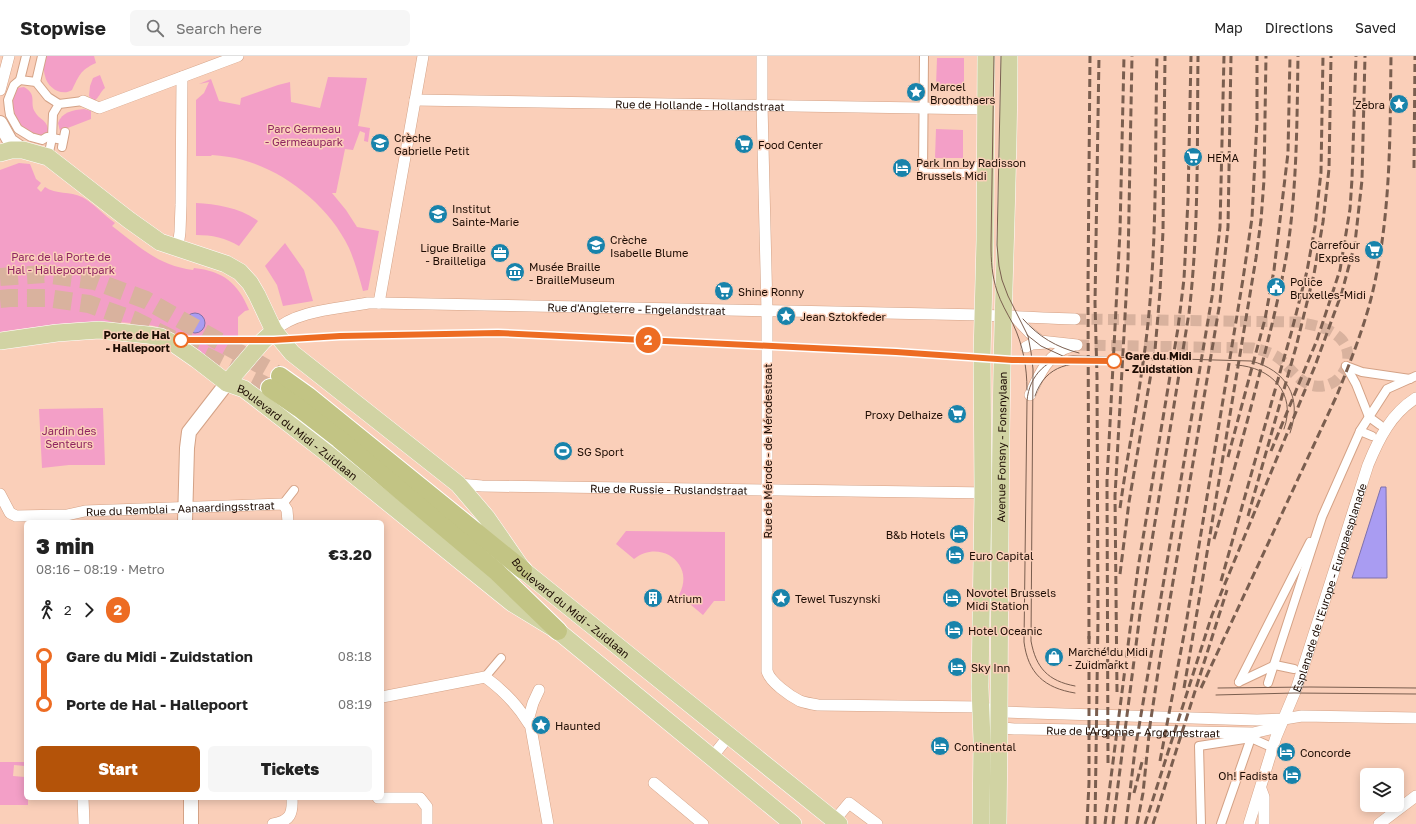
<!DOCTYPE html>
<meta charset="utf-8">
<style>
:root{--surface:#fff;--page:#f6f6f6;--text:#222;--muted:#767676;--line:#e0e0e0;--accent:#b45309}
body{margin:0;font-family:"Golos Text",sans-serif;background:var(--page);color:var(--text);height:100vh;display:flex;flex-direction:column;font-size:15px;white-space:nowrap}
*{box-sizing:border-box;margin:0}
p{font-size:13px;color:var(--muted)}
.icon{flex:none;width:22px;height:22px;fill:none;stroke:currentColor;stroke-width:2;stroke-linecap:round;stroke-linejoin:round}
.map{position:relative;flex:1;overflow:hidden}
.side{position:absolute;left:24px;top:464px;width:360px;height:280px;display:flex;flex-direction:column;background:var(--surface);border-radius:6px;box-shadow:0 2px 10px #0003}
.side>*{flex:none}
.badge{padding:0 8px;border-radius:13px;font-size:14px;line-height:26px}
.buttons{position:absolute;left:1360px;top:712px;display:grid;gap:8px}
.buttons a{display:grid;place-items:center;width:44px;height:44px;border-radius:6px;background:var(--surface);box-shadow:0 2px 10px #0003;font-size:20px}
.map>.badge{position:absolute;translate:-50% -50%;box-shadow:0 0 0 2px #fff}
.legs{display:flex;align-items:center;gap:6px;height:44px;padding:0 12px;font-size:13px}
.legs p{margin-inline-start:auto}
.overview{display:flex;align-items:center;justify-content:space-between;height:68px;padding:0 12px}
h1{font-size:22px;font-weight:800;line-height:30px}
.button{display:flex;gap:8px;margin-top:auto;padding:8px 12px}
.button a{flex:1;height:46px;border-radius:6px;background:var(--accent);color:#fff;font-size:16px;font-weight:800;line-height:46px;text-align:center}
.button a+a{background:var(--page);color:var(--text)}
ul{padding:0 12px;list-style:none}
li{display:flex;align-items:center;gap:14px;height:48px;font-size:15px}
li i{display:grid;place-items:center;width:6px;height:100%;margin:0 5px;background:currentColor}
li i::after{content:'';width:10px;height:10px;margin:-5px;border:3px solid;border-radius:50%;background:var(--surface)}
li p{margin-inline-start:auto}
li:first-child i{background:linear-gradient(#0000 50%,currentColor 0)}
li:last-child i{background:linear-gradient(currentColor 50%,#0000 0)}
header{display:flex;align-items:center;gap:24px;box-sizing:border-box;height:56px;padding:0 20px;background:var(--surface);border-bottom:1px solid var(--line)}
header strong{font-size:19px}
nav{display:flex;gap:22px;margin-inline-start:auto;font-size:14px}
.search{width:280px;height:36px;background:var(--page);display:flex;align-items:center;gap:10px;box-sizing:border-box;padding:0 14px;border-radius:6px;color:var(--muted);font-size:15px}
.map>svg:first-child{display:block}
.green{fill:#f39fc7;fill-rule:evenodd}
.water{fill:#a99cf2;stroke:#7f71aa}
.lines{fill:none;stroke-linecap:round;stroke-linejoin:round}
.minor-tunnel{stroke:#d9b29e;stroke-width:11;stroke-dasharray:11 5.5;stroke-linecap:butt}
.trunk-tunnel{stroke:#d9b29e;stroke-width:18;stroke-dasharray:18 9;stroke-linecap:butt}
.pedestrian-casing{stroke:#d4a286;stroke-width:10}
.minor-casing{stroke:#d4a286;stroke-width:12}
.tertiary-casing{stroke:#d4a286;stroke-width:16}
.primary-casing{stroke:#fff;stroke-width:18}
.trunk-casing{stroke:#fff;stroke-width:20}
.pedestrian{stroke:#fff;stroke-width:8}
.minor{stroke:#fff;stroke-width:11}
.tertiary{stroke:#fff;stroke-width:14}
.primary{stroke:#d1d3a3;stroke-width:17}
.trunk{stroke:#c2c484;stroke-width:18}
.tram{stroke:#7a5e4f;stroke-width:1}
.rail{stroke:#7a5e4f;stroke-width:3;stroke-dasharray:8 4;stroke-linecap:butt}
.line-1-casing{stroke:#fff;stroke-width:9}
.line-1{stroke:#ed6c23;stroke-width:6}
.stop-1-dot{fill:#fff;stroke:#ed6c23;stroke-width:2}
.labels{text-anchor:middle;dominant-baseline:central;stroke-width:3;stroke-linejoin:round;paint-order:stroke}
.poi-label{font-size:11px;fill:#1d0c03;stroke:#facfb9;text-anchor:start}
.street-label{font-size:11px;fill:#1d0c03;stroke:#facfb9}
.park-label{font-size:11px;fill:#8f2561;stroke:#facfb9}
.stop-label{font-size:11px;font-weight:bold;fill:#1d0c03;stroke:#facfb9;text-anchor:end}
</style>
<header>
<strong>Stopwise</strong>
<div class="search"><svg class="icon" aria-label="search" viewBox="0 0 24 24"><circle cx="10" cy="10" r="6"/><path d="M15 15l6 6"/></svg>Search here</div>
<nav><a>Map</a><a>Directions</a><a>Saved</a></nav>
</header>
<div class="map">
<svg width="1416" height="768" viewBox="0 0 1416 768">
<rect width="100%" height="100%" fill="#facfb9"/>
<!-- green -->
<g class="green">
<path d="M 46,0 L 94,0 L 96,7 C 80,14 79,20 72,34 C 61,41 47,31 45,20 C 43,13 44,6 46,0 Z"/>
<polygon points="937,2 964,2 964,31 936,30"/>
<path d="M 100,19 L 105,32 C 100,36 99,42 94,45 L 89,40 L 90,30 L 93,22 Z"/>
<path d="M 328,21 L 367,22 L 358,70 L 370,72 L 368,86 L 364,85 L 365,77 L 360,75 L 353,94 L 345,93 L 336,137 L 332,137 L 346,154 L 357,171 L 379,175 L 368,234 L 363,235 C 359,220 355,206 349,192 C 329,150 286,116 243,104 C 233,101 222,100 212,99 L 211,100 L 196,100 L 196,44 L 204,37 L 209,26 L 199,28 L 211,23 L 219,45 L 240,49 L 241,42 L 278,29 L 290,26 L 291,46 L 320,52 Z"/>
<path d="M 24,31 C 38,39 29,47 35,56 C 40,65 47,62 49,77 L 45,80 C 18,80 5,56 17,32 Z"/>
<path d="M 84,53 L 91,55 L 91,63 L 60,75 L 58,67 C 62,56 73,54 84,53 Z"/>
<polygon points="936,73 963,74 963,102 935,102"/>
<path d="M 19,107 L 30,108 L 36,123 L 41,127 L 37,132 L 41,136 L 45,131 C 56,139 70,135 82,141 C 92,146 105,160 115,167 L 112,170 C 140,191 157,209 193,214 L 194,212 C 223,215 238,227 249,254 L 245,255 L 238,261 L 238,282 L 219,305 C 207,304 200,295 191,288 C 182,281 173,276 162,272 C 152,269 141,268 131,267 C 87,263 44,269 0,276 L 0,114 Z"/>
<path d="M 196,147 C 216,148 241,152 258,165 L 239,190 C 226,182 212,179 196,179 Z"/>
<polygon points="285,187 304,214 313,245 283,250 277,229 265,210"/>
<polygon points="103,352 105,409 69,409 42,412 39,353"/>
<path d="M 626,475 L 725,476 L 725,545 L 714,545 L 703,559 L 679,539 C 696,509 661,482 634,503 L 616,488 Z"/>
<path d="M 0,706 L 26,706 L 26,742 L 28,742 L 28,749 L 0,749 ZM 14,709 L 25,710 L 25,721 L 13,720 Z"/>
</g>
<!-- water -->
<g class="water">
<circle cx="195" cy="267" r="10"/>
<polygon points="1381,431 1386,431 1387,522 1352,522"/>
</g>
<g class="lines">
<!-- minor-tunnel -->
<path class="minor-tunnel" d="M 1075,263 L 1298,266 C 1313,269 1328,271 1340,282 C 1359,301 1341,334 1315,330 C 1297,327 1290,309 1276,300 C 1269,296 1261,294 1253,292 L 1077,289"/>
<!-- trunk-tunnel -->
<g class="trunk-tunnel">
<polyline points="0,221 44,218 95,225 146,244 280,320"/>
<polyline points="0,243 10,242 47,242 89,248 134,264 270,332"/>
</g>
<!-- pedestrian casing -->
<g class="pedestrian-casing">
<g id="pedestrian">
<polyline points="26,0 20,24 14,29 8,44 9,53 10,59 18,73 31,81 42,84 47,81 63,84"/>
<polyline points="924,0 923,117 971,117 974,110 978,110"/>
<polyline points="20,24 36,26 48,41 59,48"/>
<polyline points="36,26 42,0"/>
<polyline points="62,91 65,76"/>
<polyline points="48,101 52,82 53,58 59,48 83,45"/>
<polyline points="1346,310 1362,316 1410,323"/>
<polyline points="1346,310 1356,328 1369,361 1380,369"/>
<polyline points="1360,375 1387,333 1416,320"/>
<polyline points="283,448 294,434"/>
<polyline points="485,621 501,602"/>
<polyline points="1239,626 1310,486"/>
<polyline points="1239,626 1275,609 1294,613"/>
<polyline points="1268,627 1322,461 1360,375 1372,380"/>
<polyline points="1201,768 1199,690 1251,682 1269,690"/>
<polyline points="1221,768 1251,682"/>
</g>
</g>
<!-- minor casing -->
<g class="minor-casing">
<g id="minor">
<path d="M 762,0 L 762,49 L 767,255 L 767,615 C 770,626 790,640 800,645 C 806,647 812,648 818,649 L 981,651 L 1004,656 L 1257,664 L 1284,663 L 1302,660 L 1416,662"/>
<polyline points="0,34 9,0"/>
<path id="s1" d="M 415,44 L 985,53"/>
<polyline points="83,45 99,52 238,0"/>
<polyline points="178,191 180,176 181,149 182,21"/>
<polyline points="379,247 423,0"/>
<polyline points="1014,260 1030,277 1040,285 1077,289"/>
<path id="s2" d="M 274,275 C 296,254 338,253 368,247 L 379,247 L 983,259 C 1014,261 1044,262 1075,263"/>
<polyline points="1026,291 1032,288 1047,287"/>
<path d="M 1030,339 C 1039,318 1049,296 1072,290"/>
<path id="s3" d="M 458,428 L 482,430 L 990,437"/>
<path id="s4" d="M 0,438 L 10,457 L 16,460 L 67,459 L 85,455 L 283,448 L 287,454 L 288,466"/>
<polyline points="539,634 533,647 529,661 548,768"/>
<path d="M 382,641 L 485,621 C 503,634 517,648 529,668"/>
<path id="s5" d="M 997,665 C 1001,674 1013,673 1022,673 L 1253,677 L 1270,673 L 1282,664"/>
<polyline points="712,701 729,680"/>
<polyline points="654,727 703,768"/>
<polyline points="1261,733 1264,741 1264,768"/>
<polyline points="83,742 84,768"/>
<polyline points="378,742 420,742 427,751 427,768"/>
<polyline points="834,765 849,747 877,768"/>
<path d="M 273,768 C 290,765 293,758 292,742"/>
<path id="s6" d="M 1249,768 L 1276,681 L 1297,631 L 1368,409 C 1379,382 1391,358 1416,342"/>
<polyline points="1379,768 1416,740"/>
</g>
</g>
<!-- tertiary casing -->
<g class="tertiary-casing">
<g id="tertiary">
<polyline points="0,67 10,85 23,94"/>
<polyline points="185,466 187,392 189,376 227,327"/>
<polyline points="191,742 191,768"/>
</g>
</g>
<!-- primary casing -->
<g class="primary-casing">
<g id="primary">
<path id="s7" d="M 0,97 L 11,94 L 23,94 L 48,101 L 129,164 L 160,186 L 226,208 L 240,216 L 250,227 L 257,239 L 274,275 L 292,297 L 458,428 L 487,462 L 523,514 L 839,768"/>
<path id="s8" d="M 0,285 L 57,277 L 99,274 L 148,279 L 161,281 L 173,287 L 196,303 L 227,327 L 244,333 L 252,339 L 328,398 L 512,547 L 558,575 L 793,768"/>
<polyline points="227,327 263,285 274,275"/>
<polyline points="981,768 982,685 980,631 983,437 982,300 985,184 986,0"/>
<path id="s9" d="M 998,768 C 1000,616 999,464 1002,313 C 1004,208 1009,104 1009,0"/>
</g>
</g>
<!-- trunk casing -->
<g class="trunk-casing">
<g id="trunk">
<polyline points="280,320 308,340 523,514"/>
<polyline points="270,332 299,352 339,383 496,515 558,575"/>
</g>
</g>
<!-- pedestrian -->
<use href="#pedestrian" class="pedestrian"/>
<!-- minor -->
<use href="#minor" class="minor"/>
<!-- tertiary -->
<use href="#tertiary" class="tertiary"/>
<!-- primary -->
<use href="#primary" class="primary"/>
<!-- trunk -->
<use href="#trunk" class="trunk"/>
<!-- tram -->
<g class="tram">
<path d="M 994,0 L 991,189 C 991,205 992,220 997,235 C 1001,247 1007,257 1013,268 C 1023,289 1027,311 1027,334"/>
<path d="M 1001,0 L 997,189 L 999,210 L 1002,224 L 1008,240 L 1028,280 L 1031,296 L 1033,313 L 1031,585 C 1036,612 1048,625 1075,630"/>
<path d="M 1023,263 C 1039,281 1056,291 1079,297"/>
<polyline points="1027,279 1041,290 1065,301"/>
<path d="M 1236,309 C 1271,311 1297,337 1284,373"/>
<path d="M 1035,340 C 1046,307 1073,306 1102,307"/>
<polyline points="1218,632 1310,631 1416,632"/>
<path d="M 1075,637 C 1044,632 1028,617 1024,586 L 1027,345 C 1029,319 1048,301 1073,300 L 1251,305 C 1286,314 1303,341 1290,377"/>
<polyline points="1216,639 1294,637 1416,638"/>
</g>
<!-- rail -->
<g class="rail">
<polyline points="1414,112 1415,0"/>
<polyline points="1271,395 1317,284 1340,214 1350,153 1352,123 1356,0"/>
<polyline points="1228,401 1265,263 1274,214 1288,97 1290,0"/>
<path d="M 1120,452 C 1129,387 1143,322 1149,257 C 1157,172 1155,86 1157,0"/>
<polyline points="1248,460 1296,291 1314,218 1323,166 1329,113 1331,0"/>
<path d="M 1214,483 C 1230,429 1245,375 1259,320 C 1270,277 1281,234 1288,190 C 1297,127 1297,64 1298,0"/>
<polyline points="1120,518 1129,446 1155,294 1160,236 1163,175 1165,0"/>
<polyline points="1221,525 1292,274 1307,215 1315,171 1321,116 1323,0"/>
<polyline points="1089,583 1088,231 1090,0"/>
<polyline points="1184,632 1203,521 1256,202 1261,164 1264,124 1266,0"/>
<path d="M 1201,632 L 1337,339 C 1351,304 1366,267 1374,230 C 1391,154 1390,77 1391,0"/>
<polyline points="1117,636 1115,440 1128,206 1132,0"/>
<polyline points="1160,705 1186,568 1243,223 1252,162 1257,64 1257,0"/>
<polyline points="1108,707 1107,425 1120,175 1124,0"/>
<polyline points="1134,737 1143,702"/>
<polyline points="1087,768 1089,727 1089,577"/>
<polyline points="1095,768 1098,563 1097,321 1095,247 1099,0"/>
<polyline points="1105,768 1138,512 1178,272 1184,223 1188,144 1191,0"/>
<path d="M 1113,768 L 1140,558 L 1189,257 C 1199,172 1197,86 1198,0"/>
<polyline points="1126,768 1135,694 1212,241 1220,171 1224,0"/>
<polyline points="1137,768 1143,737 1150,669 1160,603 1220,246 1228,171 1231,0"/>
<polyline points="1145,768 1212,559 1315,310 1342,236 1355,187 1362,124 1365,0"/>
<polyline points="1153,768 1227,534"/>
</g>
</g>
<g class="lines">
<!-- line-1 casing -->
<g class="line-1-casing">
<polyline id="line-1" points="181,284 274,284 340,280 498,277 896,296 1012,304 1114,305"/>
</g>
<!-- line-1 -->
<use href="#line-1" class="line-1"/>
</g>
<!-- icons -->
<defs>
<g id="sight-disc" transform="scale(1)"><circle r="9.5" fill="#1883ab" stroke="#facfb9"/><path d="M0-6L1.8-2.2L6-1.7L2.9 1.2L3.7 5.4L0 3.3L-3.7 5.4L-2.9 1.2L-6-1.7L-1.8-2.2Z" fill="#fff"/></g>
<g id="school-disc" transform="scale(1)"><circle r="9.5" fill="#1883ab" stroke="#facfb9"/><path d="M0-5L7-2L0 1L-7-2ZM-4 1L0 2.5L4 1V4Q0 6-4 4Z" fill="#fff"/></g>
<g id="supermarket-disc" transform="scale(1)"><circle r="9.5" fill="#1883ab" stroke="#facfb9"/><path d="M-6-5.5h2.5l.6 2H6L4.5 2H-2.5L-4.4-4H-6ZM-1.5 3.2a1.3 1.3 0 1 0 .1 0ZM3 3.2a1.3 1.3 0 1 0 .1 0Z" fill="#fff"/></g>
<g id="hotel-disc" transform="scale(1)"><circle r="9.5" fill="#1883ab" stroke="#facfb9"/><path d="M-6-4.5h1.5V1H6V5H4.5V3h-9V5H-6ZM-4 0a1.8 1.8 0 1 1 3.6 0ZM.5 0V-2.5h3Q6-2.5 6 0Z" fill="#fff"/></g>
<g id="office-disc" transform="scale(1)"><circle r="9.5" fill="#1883ab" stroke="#facfb9"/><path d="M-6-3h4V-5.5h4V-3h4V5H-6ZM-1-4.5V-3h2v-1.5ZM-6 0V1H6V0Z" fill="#fff"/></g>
<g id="museum-disc" transform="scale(1)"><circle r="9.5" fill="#1883ab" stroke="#facfb9"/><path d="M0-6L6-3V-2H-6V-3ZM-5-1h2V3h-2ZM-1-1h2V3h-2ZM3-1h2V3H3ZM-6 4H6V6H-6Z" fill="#fff"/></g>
<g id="civic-disc" transform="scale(1)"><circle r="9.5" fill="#1883ab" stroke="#facfb9"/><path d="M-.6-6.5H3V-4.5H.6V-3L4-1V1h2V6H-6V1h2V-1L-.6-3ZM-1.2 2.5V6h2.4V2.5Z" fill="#fff"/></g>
<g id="stadium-disc" transform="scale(1)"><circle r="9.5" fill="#1883ab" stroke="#facfb9"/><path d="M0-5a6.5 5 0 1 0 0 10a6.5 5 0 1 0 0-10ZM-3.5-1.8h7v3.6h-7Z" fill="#fff"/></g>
<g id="building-disc" transform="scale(1)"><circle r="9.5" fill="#1883ab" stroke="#facfb9"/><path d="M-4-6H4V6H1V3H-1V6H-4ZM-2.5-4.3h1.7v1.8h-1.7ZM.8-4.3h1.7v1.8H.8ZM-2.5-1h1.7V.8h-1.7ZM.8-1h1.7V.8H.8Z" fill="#fff"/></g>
<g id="shop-disc" transform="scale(1)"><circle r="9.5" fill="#1883ab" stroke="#facfb9"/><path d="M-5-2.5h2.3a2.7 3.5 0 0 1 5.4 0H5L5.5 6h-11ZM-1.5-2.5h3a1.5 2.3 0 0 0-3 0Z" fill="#fff"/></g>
</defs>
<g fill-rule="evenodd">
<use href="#sight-disc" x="916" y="36"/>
<use href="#sight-disc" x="1399" y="48"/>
<use href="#school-disc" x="380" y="87"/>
<use href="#supermarket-disc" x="744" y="88"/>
<use href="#supermarket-disc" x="1193" y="101"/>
<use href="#hotel-disc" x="902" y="112"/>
<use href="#school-disc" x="438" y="158"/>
<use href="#school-disc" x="596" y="189"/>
<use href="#supermarket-disc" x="1374" y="194"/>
<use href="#office-disc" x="500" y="197"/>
<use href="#museum-disc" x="515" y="216"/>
<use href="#civic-disc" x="1276" y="231"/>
<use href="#supermarket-disc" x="724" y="235"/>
<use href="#sight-disc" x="786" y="260"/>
<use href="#supermarket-disc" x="957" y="358"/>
<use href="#stadium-disc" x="563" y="395"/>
<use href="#hotel-disc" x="959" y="478"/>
<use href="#hotel-disc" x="955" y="499"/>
<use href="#building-disc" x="653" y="542"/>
<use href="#sight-disc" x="781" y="542"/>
<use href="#hotel-disc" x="952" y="542"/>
<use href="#hotel-disc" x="954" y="574"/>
<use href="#shop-disc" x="1054" y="601"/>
<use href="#hotel-disc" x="957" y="611"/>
<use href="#sight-disc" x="541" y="669"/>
<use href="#hotel-disc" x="940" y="690"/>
<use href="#hotel-disc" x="1286" y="696"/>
<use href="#hotel-disc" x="1292" y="719"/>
</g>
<!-- markers -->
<g class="stop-1-dot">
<circle cx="181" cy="284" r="7"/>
<circle cx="1114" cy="305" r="7"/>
</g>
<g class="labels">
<!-- poi labels -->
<g class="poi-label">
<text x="930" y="30">Marcel<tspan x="930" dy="13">Broodthaers</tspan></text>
<text x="1385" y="48" text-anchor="end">Zebra</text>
<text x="394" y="81">Crèche<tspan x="394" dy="13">Gabrielle Petit</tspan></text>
<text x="758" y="88">Food Center</text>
<text x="1207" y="101">HEMA</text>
<text x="916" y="106">Park Inn by Radisson<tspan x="916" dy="13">Brussels Midi</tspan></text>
<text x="452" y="152">Institut<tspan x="452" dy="13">Sainte-Marie</tspan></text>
<text x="610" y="183">Crèche<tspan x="610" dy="13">Isabelle Blume</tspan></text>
<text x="1360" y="188" text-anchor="end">Carrefour<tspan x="1360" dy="13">Express</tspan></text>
<text x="486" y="191" text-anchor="end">Ligue Braille<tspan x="486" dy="13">- Brailleliga</tspan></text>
<text x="529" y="210">Musée Braille<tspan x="529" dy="13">- BrailleMuseum</tspan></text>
<text x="1290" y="225">Police<tspan x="1290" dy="13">Bruxelles-Midi</tspan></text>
<text x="738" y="235">Shine Ronny</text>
<text x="800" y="260">Jean Sztokfeder</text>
<text x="943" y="358" text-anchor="end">Proxy Delhaize</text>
<text x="577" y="395">SG Sport</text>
<text x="945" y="478" text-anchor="end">B&amp;b Hotels</text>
<text x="969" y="499">Euro Capital</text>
<text x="966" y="536">Novotel Brussels<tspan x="966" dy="13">Midi Station</tspan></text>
<text x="667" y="542">Atrium</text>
<text x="795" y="542">Tewel Tuszynski</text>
<text x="968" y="574">Hotel Oceanic</text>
<text x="1068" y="595">Marché du Midi<tspan x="1068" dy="13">- Zuidmarkt</tspan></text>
<text x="971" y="611">Sky Inn</text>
<text x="555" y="669">Haunted</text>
<text x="954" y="690">Continental</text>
<text x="1300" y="696">Concorde</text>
<text x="1278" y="719" text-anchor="end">Oh! Fadista</text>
</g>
<!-- street labels -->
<g class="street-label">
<text stroke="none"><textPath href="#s1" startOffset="285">Rue de Hollande - Hollandstraat</textPath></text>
<text stroke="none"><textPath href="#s2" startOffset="368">Rue d'Angleterre - Engelandstraat</textPath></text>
<text stroke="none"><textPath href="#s8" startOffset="329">Boulevard du Midi - Zuidlaan</textPath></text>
<text stroke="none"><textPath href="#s9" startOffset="377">Avenue Fonsny - Fonsnylaan</textPath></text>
<text transform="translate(767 395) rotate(-90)">Rue de Mérode - de Mérodestraat</text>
<text stroke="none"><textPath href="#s3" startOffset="211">Rue de Russie - Ruslandstraat</textPath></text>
<text stroke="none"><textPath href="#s4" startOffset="193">Rue du Remblai - Aanaardingsstraat</textPath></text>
<text stroke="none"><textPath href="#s6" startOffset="250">Esplanade de l'Europe - Europaesplanade</textPath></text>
<text stroke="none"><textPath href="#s7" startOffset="753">Boulevard du Midi - Zuidlaan</textPath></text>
<text stroke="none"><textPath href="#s5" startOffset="139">Rue de l'Argonne - Argonnestraat</textPath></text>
</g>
<!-- park labels -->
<g class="park-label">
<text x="304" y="72">Parc Germeau<tspan x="304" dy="13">- Germeaupark</tspan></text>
<text x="61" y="200">Parc de la Porte de<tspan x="61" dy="13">Hal - Hallepoortpark</tspan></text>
<text x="69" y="374">Jardin des<tspan x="69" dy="13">Senteurs</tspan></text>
</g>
<!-- stop labels -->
<g class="stop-label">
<text x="170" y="278">Porte de Hal<tspan x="170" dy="13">- Hallepoort</tspan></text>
<text x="1125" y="299" text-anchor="start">Gare du Midi<tspan x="1125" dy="13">- Zuidstation</tspan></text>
</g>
</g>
</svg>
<div class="buttons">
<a><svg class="icon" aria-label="layers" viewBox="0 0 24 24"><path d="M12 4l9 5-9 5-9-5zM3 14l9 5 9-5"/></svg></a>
</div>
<b class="badge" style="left:648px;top:284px;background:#ed6c23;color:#fff">2</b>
<section class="side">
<div class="overview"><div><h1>3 min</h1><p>08:16 – 08:19 · Metro</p></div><b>€3.20</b></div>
<div class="legs"><svg class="icon" aria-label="walk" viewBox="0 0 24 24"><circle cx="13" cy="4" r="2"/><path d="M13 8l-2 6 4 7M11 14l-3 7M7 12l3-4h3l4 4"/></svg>2<svg class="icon" aria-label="forward" viewBox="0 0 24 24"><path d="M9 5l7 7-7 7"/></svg><b class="badge" style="background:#ed6c23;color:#fff">2</b></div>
<ul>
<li><i style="color:#ed6c23"></i><b>Gare du Midi - Zuidstation</b><p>08:18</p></li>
<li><i style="color:#ed6c23"></i><b>Porte de Hal - Hallepoort</b><p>08:19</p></li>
</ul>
<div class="button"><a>Start</a><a>Tickets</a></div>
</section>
</div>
